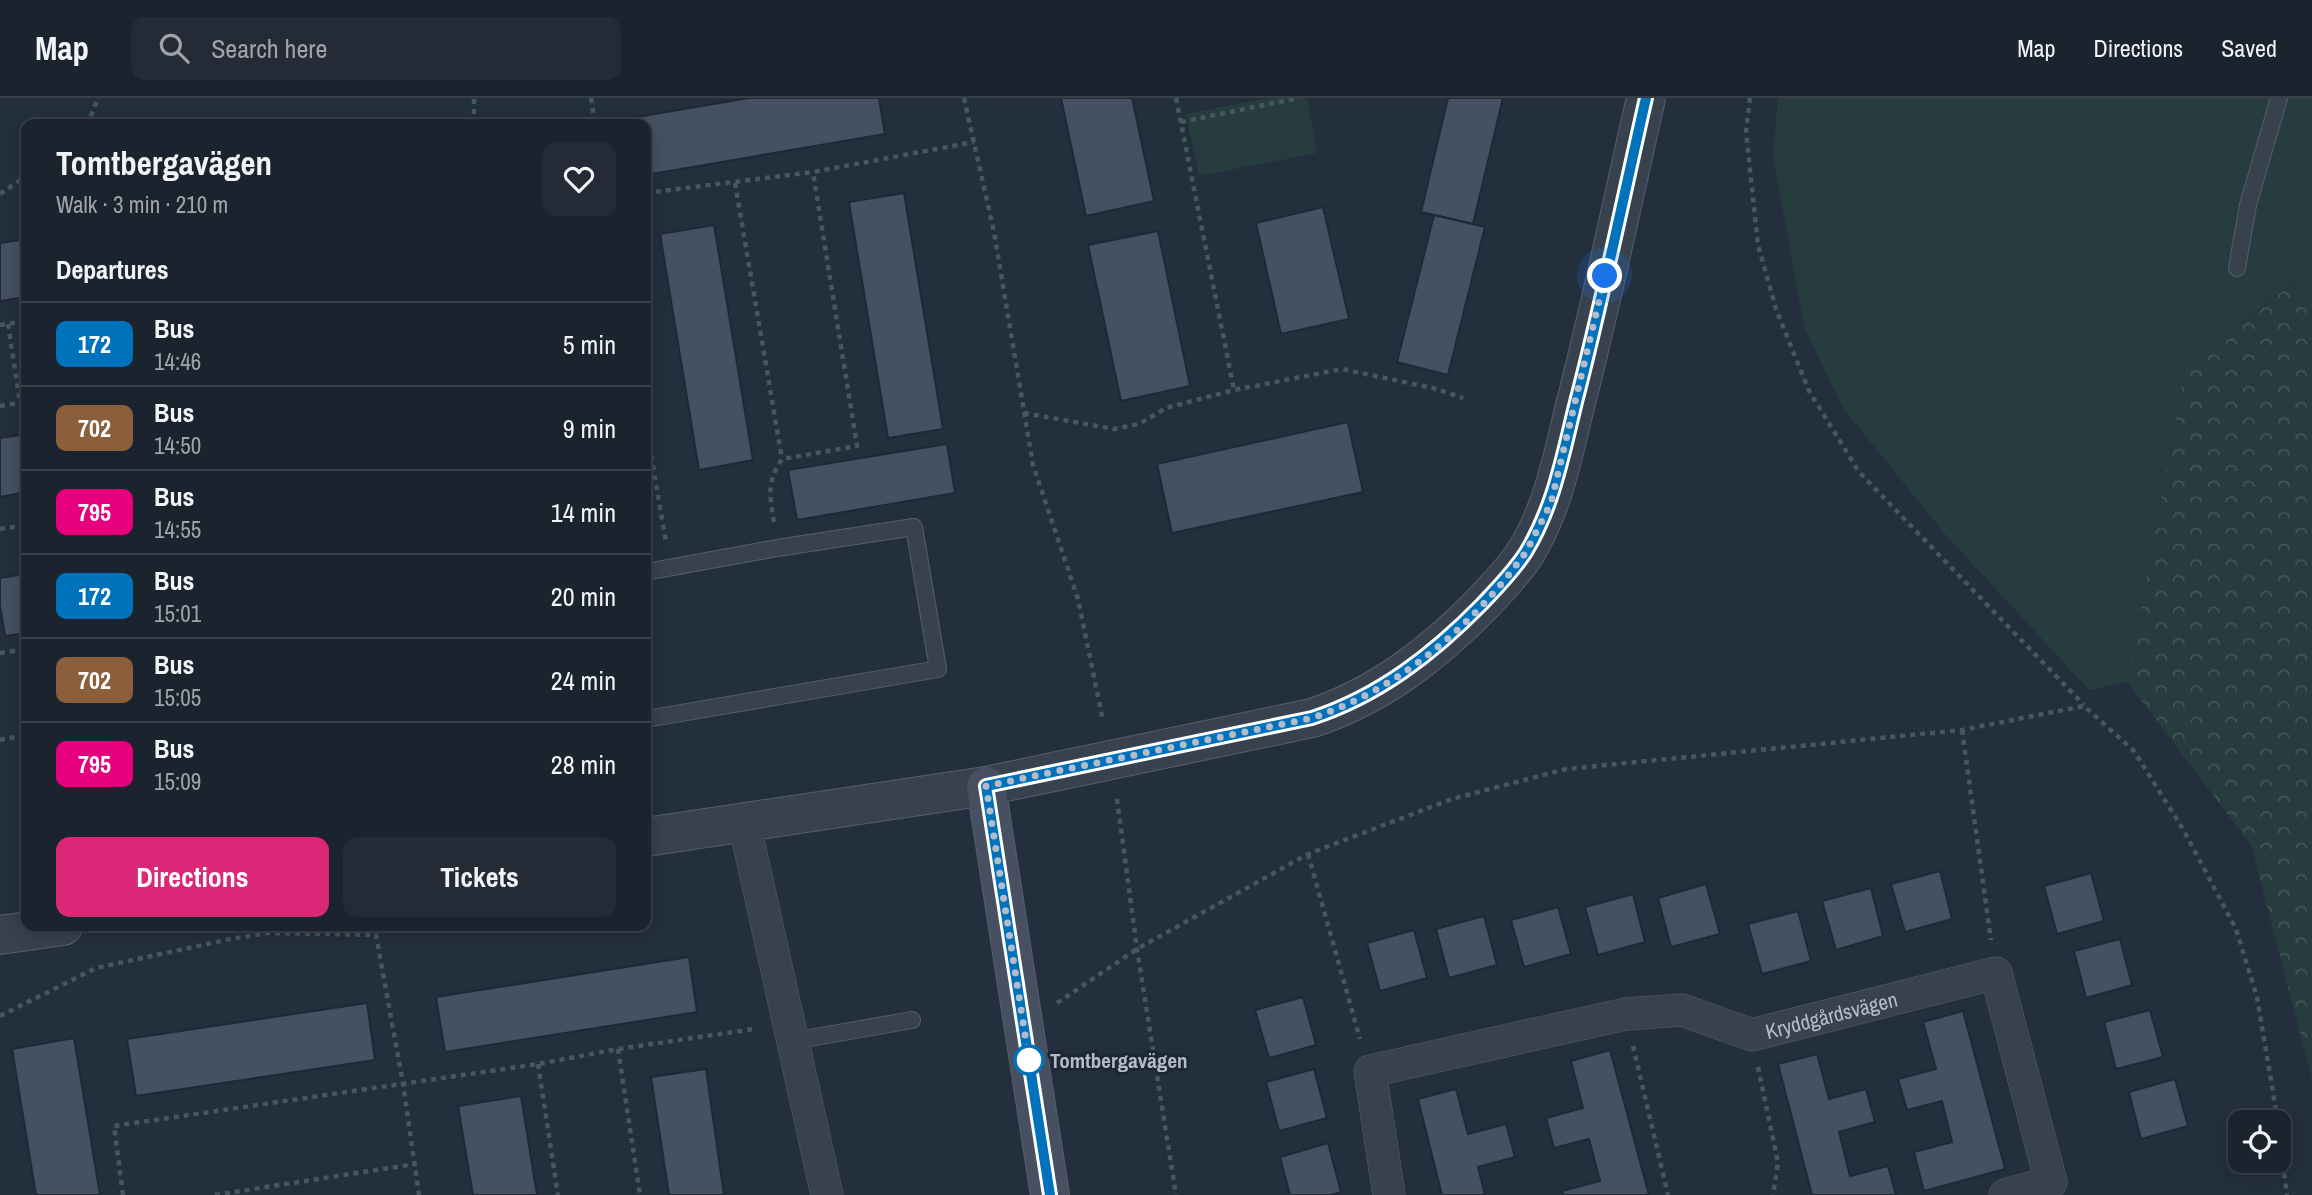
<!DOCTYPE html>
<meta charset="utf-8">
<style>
:root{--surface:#1b232e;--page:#242b36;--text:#f1f3f6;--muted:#a0a4aa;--line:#39404a;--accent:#db2777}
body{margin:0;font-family:"Archivo Narrow",sans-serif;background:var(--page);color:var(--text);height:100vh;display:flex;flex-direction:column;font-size:26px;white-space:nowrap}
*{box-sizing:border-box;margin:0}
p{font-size:23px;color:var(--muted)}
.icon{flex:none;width:38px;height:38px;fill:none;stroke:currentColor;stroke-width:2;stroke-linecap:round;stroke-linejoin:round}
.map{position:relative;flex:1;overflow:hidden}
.side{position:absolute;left:21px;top:21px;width:630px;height:812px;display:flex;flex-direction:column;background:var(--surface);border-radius:14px;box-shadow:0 4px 18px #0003,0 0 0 2px var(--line)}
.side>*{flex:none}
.badge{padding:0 14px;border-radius:10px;font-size:24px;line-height:46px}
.buttons{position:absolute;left:2228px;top:1012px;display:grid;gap:14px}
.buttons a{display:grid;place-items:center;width:63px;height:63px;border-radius:14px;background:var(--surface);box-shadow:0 4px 18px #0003,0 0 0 2px var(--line);font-size:35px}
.you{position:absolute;width:35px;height:35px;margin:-18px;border:5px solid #fff;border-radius:50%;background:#1a73e8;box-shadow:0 0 0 10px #1a73e833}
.map>.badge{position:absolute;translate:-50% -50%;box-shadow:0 0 0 4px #fff}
h2{padding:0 35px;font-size:26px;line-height:63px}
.round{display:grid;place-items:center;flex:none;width:74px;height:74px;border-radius:14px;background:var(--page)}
.overview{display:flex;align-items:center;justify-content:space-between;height:119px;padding:0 35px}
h1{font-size:33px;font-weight:800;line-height:52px}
.button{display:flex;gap:14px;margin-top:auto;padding:14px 35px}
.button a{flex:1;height:80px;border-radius:14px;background:var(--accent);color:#fff;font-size:28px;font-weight:800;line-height:80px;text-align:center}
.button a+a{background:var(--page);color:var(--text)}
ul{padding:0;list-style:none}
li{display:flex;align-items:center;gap:21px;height:84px;padding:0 35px;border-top:2px solid var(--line)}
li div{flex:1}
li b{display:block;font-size:26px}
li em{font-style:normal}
li .badge{min-width:77px;font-weight:700;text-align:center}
header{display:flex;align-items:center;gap:42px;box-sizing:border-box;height:98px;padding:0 35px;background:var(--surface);border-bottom:2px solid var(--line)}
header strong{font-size:33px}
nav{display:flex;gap:38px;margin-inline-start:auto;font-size:24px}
.search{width:490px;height:63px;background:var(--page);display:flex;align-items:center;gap:18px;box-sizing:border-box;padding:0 24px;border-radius:14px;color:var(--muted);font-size:26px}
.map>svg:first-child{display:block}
.green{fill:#263c3f}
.forest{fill:url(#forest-crowns)}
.building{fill:#455162;stroke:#1f2835;stroke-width:2}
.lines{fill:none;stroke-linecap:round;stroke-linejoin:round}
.service-casing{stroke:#565f6c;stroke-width:18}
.minor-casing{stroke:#565f6c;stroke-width:33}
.tertiary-casing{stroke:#565f6c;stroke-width:40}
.secondary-casing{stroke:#565f6c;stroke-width:40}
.path{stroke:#44595c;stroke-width:4.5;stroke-dasharray:5 5;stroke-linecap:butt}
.service{stroke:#38414e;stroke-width:16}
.minor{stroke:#38414e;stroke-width:32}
.tertiary{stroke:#38414e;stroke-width:38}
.secondary{stroke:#465061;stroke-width:38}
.line-casing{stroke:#fff;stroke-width:16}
.line{stroke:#0072bc;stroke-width:10}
.walk{stroke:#b4bcc9;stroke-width:7;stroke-dasharray:0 12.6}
.stop-dot{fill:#fff;stroke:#0072bc;stroke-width:3.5}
.labels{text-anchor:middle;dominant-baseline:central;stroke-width:6;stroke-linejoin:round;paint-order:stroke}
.street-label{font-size:21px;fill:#b4bcc9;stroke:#1d2633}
.stop-label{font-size:21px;font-weight:bold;fill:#b4bcc9;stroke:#1d2633;text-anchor:start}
</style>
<header>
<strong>Map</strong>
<div class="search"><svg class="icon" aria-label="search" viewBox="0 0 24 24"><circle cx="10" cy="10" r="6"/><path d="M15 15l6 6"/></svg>Search here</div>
<nav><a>Map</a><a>Directions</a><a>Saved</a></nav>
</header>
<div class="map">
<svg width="2312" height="1097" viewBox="0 0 2312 1097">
<defs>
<pattern id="forest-crowns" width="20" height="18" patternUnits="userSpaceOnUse" patternTransform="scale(1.75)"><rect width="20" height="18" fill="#263c3f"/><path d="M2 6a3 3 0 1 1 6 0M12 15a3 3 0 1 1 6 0" fill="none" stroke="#435659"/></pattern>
</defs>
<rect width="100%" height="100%" fill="#242f3e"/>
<!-- green -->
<g class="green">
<polygon points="1268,0 1307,0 1317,55 1199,78 1186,16"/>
<polygon points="1778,0 2312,0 2312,183 2291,186 2185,270 2127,584 2089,592 1944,435 1842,309 1804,228 1773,57"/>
</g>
<!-- forest -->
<polygon class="forest" points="2312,183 2312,981 2251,747 2127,584 2185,270 2292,186"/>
<!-- building -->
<g class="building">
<polygon points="749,0 879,0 885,36 646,77 646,26 638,26 637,19"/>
<polygon points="1061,0 1132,0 1154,103 1086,118"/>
<polygon points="1448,0 1503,0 1473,126 1421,114"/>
<polygon points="904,95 943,331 888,340 849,104"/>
<polygon points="1323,109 1349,221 1281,236 1256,125"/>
<polygon points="1434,117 1485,129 1448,277 1397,264"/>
<polygon points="714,127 753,362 699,372 660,136"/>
<polygon points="1158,133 1190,288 1121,303 1088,147"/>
<polygon points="26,141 26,199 0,203 0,145"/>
<polygon points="1348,324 1363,394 1172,435 1157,366"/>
<polygon points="26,336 26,394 0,399 0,340"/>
<polygon points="947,346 955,395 797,422 788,372"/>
<polygon points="26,476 26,535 5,538 0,507 0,480"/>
<polygon points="1940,773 1952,821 1905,834 1891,786"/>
<polygon points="2091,775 2104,823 2057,836 2044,788"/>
<polygon points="1706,786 1720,836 1671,849 1658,800"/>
<polygon points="1871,790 1883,838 1836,852 1822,803"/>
<polygon points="1633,796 1645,844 1598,857 1585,809"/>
<polygon points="1558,809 1571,856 1524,869 1511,822"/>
<polygon points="1798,813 1811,863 1762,876 1748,826"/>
<polygon points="1484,818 1497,867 1449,880 1436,831"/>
<polygon points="1414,832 1427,880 1380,893 1367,845"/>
<polygon points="2120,841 2132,887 2086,900 2074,853"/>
<polygon points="689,859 697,914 445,954 436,899"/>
<polygon points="1303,899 1316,947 1269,960 1255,912"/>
<polygon points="367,905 375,962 136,998 127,941"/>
<polygon points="2150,912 2163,959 2116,971 2104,924"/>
<polygon points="1963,913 2005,1071 1924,1093 1914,1054 1952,1044 1942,1003 1907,1012 1898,981 1936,971 1923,924"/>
<polygon points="74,940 100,1097 36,1097 12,951"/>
<polygon points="1610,952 1649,1097 1563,1097 1562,1093 1600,1083 1589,1041 1554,1050 1546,1020 1583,1010 1571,963"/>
<polygon points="1817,956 1829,1001 1866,991 1875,1024 1839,1034 1850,1078 1888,1068 1896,1097 1812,1097 1778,966"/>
<polygon points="706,971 724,1097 669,1097 651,979"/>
<polygon points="1314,971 1327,1020 1279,1033 1266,984"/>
<polygon points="2175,981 2188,1028 2141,1041 2129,994"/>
<polygon points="1456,991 1468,1036 1506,1026 1515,1059 1478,1069 1485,1097 1442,1097 1418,1001"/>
<polygon points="521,998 537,1097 473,1097 458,1008"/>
<polygon points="1328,1045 1341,1094 1331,1097 1290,1097 1280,1059"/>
</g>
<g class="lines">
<!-- service casing -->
<g class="service-casing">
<g id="service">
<polyline points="2237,170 2248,107 2279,0"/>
<polyline points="646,474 777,450 914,429 938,571 646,621"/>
<polyline points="793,943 912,922"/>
</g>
</g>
<!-- minor casing -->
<g class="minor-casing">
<g id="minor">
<polyline points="744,724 827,1097"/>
<path id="s1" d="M 1389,1097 L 1370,973 L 1626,916 L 1682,912 L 1752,937 L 1996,875 L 2051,1084 L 2005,1097"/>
</g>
</g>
<!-- tertiary casing -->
<g class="tertiary-casing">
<g id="tertiary">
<path d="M 646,739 L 986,688 L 1312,620 C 1379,598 1433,556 1482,506 C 1497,490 1514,473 1526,454 C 1554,408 1563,356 1576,304 C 1602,203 1623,101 1646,0"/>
<polyline points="0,837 63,828"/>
</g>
</g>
<!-- secondary casing -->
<g class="secondary-casing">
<polyline id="secondary" points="986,688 1050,1097"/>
</g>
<!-- path -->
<g class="path">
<polyline points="591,0 595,26"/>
<polyline points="964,0 994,134 1033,367 1078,501 1103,623"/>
<polyline points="1176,0 1234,292"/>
<polyline points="1750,0 1746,34 1758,147 1776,211 1809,293 1859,374 2084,607"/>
<polyline points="1181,24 1299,0"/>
<polyline points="85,26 90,20 98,0"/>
<polyline points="474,26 474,0"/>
<polyline points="735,85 782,361"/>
<polyline points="646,95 813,74 974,44"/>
<polyline points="0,96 26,78"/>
<polyline points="8,226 20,305"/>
<polyline points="0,227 26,223"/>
<polyline points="0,308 26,304"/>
<polyline points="1024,315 1114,331 1139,326 1166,310 1234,292 1342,271 1437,291 1463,300"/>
<polyline points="646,328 666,444"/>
<path d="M 774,424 C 770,398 766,385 782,361 L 857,348 L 813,74"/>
<polyline points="0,431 26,427"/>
<polyline points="0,555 26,551"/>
<polyline points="1962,632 1991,842"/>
<polyline points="0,642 26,637"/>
<polyline points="1117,701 1137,851 1176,1097"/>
<polyline points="1308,756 1360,941"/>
<polyline points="1057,905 1137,851 1308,756 1452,701 1566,671 1962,632 2084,608 2134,653 2183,731 2236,831 2257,899 2278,1024"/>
<polyline points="0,918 96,870 226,842 268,835 376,837 403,986 419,1097"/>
<polyline points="1633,948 1668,1097"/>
<polyline points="618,951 640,1097"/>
<polyline points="538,966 558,1097"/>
<polyline points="1758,969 1778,1065 1773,1097"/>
<polyline points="2278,1026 2287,1097"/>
<polyline points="123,1097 114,1028 538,966 618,951 754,931"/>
<polyline points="215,1097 415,1066"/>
</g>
<!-- service -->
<use href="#service" class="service"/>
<!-- minor -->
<use href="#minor" class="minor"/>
<!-- tertiary -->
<use href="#tertiary" class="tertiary"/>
<!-- secondary -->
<use href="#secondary" class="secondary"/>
</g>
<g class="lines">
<!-- line casing -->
<g class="line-casing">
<path id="line" d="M 1050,1097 L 986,688 L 1312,620 C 1379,598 1433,556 1482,506 C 1497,490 1514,473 1526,454 C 1554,408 1563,356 1576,304 C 1602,204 1623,101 1646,0"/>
</g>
<!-- line -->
<use href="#line" class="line"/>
<!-- walk -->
<path class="walk" d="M 1029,962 L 986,688 L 1312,620 C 1394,593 1465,535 1517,466 L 1526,454 L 1551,405 L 1605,178"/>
</g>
<!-- markers -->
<circle class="stop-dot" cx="1029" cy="962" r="14"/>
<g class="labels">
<!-- street labels -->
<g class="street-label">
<text stroke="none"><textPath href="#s1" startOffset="600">Kryddgårdsvägen</textPath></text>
</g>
<!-- stop labels -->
<g class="stop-label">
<text x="1050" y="962">Tomtbergavägen</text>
</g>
</g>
</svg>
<div class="buttons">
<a><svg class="icon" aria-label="locate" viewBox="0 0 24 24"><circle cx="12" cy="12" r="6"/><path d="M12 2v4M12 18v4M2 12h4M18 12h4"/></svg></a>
</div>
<div class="you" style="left:1605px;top:178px"></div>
<section class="side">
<div class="overview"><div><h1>Tomtbergavägen</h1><p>Walk · 3 min · 210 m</p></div><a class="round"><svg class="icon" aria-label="heart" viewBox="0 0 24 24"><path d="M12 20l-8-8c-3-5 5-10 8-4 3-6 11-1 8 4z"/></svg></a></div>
<h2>Departures</h2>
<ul>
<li><span class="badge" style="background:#0072bc;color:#fff">172</span><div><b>Bus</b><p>14:46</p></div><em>5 min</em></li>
<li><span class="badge" style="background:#8b5e3c;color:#fff">702</span><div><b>Bus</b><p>14:50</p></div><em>9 min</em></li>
<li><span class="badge" style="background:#e6007e;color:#fff">795</span><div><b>Bus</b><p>14:55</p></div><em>14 min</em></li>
<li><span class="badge" style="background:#0072bc;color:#fff">172</span><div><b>Bus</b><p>15:01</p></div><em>20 min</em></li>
<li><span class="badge" style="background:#8b5e3c;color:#fff">702</span><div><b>Bus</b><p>15:05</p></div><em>24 min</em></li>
<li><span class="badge" style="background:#e6007e;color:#fff">795</span><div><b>Bus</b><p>15:09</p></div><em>28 min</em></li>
</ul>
<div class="button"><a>Directions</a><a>Tickets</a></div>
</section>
</div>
